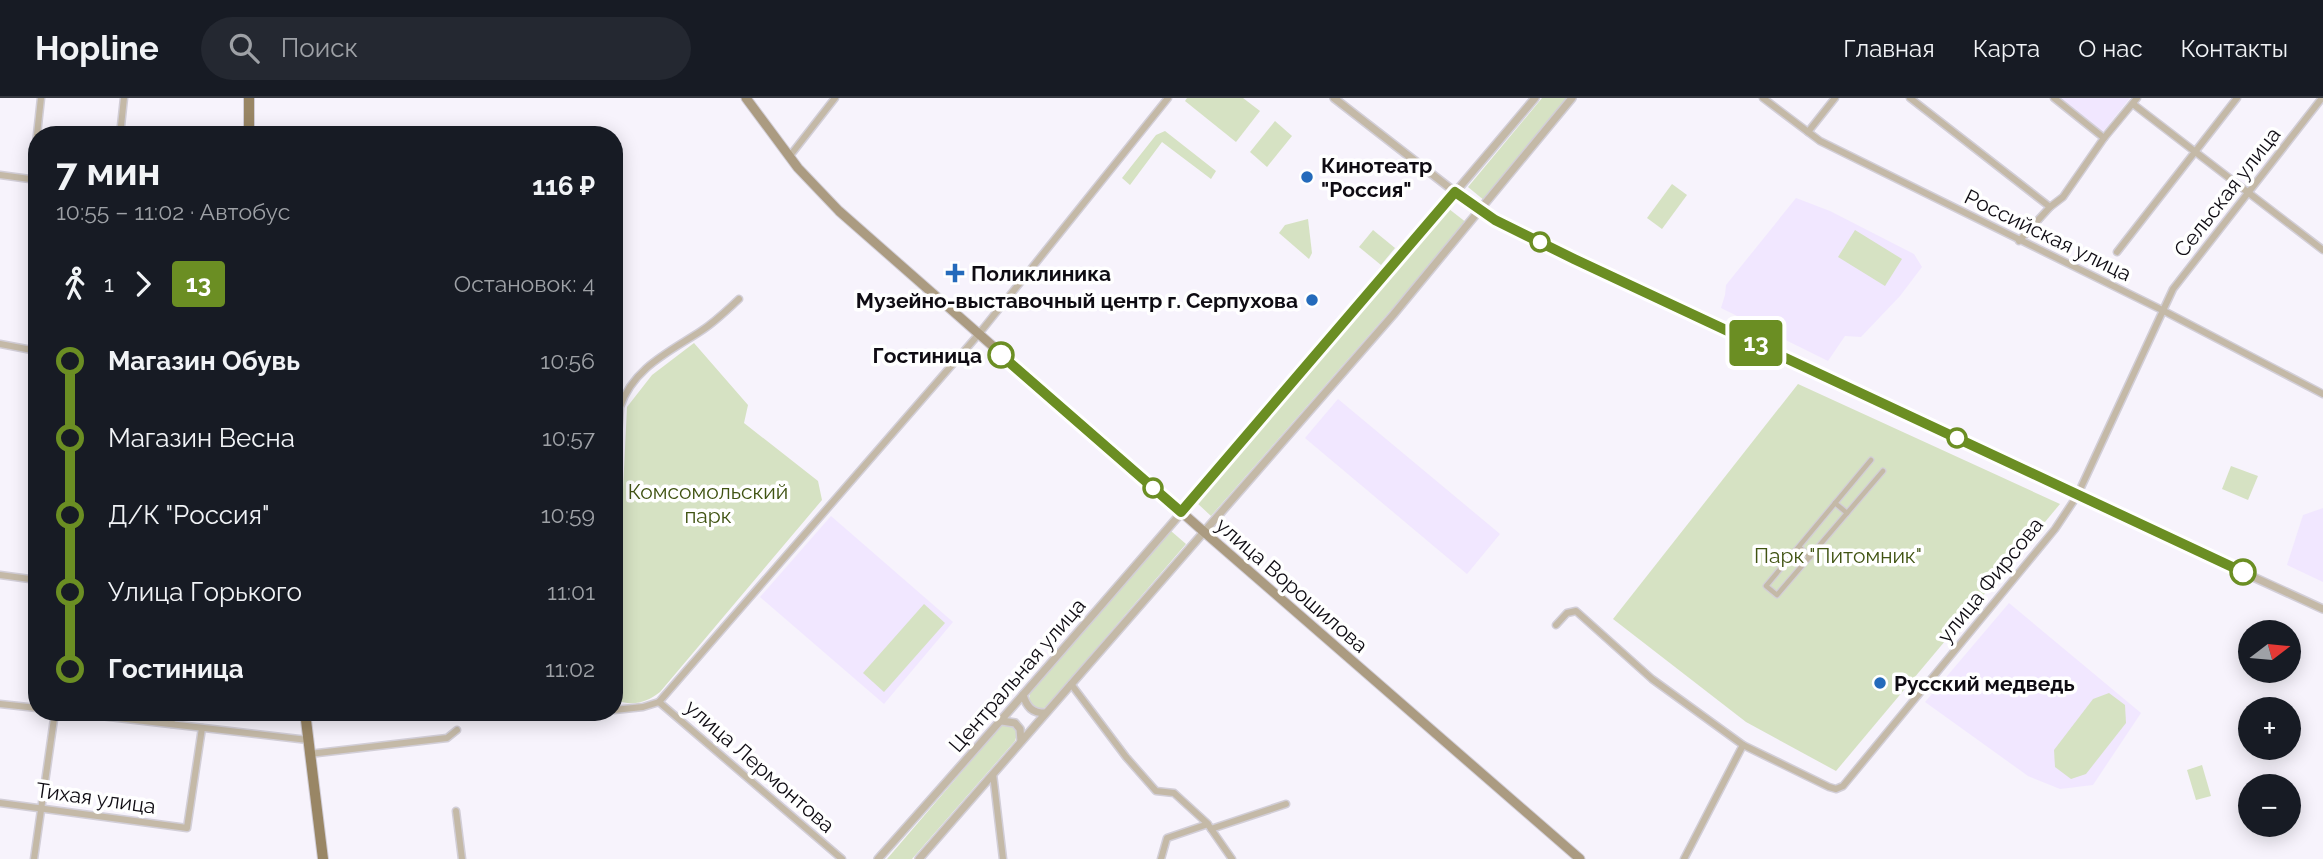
<!DOCTYPE html>
<html lang="ru">
<meta charset="utf-8">
<style>
:root{--surface:#171b24;--page:#242831;--text:#f1f3f6;--muted:#9ea1a6;--line:#363941}
body{margin:0;font-family:Raleway,sans-serif;background:var(--page);color:var(--text);height:100vh;display:flex;flex-direction:column;font-size:26px;white-space:nowrap}
*{box-sizing:border-box;margin:0}
p{font-size:23px;color:var(--muted)}
.icon{flex:none;width:38px;height:38px;fill:none;stroke:currentColor;stroke-width:2;stroke-linecap:round;stroke-linejoin:round}
.map{position:relative;flex:1;overflow:hidden}
.sheet{position:absolute;left:28px;top:28px;width:595px;height:595px;display:flex;flex-direction:column;background:var(--surface);border-radius:28px;box-shadow:0 4px 18px #0003}
.sheet>*{flex:none}
.badge{padding:0 14px;border-radius:5px;font-size:24px;line-height:46px}
.needle{width:46px;rotate:74deg}
.fabs{position:absolute;left:2238px;top:522px;display:grid;gap:14px}
.fabs a{display:grid;place-items:center;width:63px;height:63px;border-radius:50%;background:var(--surface);box-shadow:0 4px 18px #0003;font-size:35px}
.map>.badge{position:absolute;translate:-50% -50%;box-shadow:0 0 0 4px #fff}
.legs{display:flex;align-items:center;gap:10px;height:77px;padding:0 28px;font-size:23px}
.legs p{margin-inline-start:auto}
.head{display:flex;align-items:center;justify-content:space-between;height:119px;padding:0 28px}
h1{font-size:38px;font-weight:700;line-height:52px}
ul{padding:0 28px;list-style:none}
li{display:flex;align-items:center;gap:24px;height:77px;font-size:26px}
li i{display:grid;place-items:center;width:10px;height:100%;margin:0 9px;background:currentColor}
li i::after{content:'';width:18px;height:18px;margin:-9px;border:5px solid;border-radius:50%;background:var(--surface)}
li p{margin-inline-start:auto}
li:first-child i{background:linear-gradient(#0000 50%,currentColor 0)}
li:last-child i{background:linear-gradient(currentColor 50%,#0000 0)}
header{display:flex;align-items:center;gap:42px;box-sizing:border-box;height:98px;padding:0 35px;background:var(--surface);border-bottom:2px solid var(--line)}
header strong{font-size:33px}
nav{display:flex;gap:38px;margin-inline-start:auto;font-size:24px}
.search{width:490px;height:63px;background:var(--page);display:flex;align-items:center;gap:18px;box-sizing:border-box;padding:0 24px;border-radius:38px;color:var(--muted);font-size:26px}
.map>svg:first-child{display:block}
.built{fill:#f1e7ff}
.green{fill:#d6e2c3}
.lines{fill:none;stroke-linecap:round;stroke-linejoin:round}
.pedestrian-casing{stroke:#d2ced7;stroke-width:7}
.minor-casing{stroke:#d2ced7;stroke-width:9}
.tertiary-casing{stroke:#d2ced7;stroke-width:10}
.secondary-casing{stroke:#d2ced7;stroke-width:11}
.primary-casing{stroke:#d2ced7;stroke-width:12}
.pedestrian{stroke:#c4b9a7;stroke-width:4.5}
.minor{stroke:#c4b9a7;stroke-width:6}
.tertiary{stroke:#c4b9a7;stroke-width:7}
.secondary{stroke:#ab9b81;stroke-width:9}
.primary{stroke:#998665;stroke-width:10}
.line-1-casing{stroke:#fff;stroke-width:16}
.line-1{stroke:#6b8e23;stroke-width:10}
.poi-dot{fill:#246abb;stroke:#fff;stroke-width:2.5}
.stop-1-dot{fill:#fff;stroke:#6b8e23;stroke-width:3.5}
.labels{text-anchor:middle;dominant-baseline:central;stroke-width:7;stroke-linejoin:round;paint-order:stroke}
.poi-label{font-size:21px;font-weight:bold;fill:#0f0c13;stroke:#fff;text-anchor:start}
.street-label{font-size:21px;fill:#0f0c13;stroke:#fff}
.stop-label{font-size:21px;font-weight:bold;fill:#0f0c13;stroke:#fff;text-anchor:end}
.park-label{font-size:21px;fill:#405312;stroke:#fff}
</style>
<header>
<strong>Hopline</strong>
<div class="search"><svg class="icon" aria-label="search" viewBox="0 0 24 24"><circle cx="10" cy="10" r="6"/><path d="M15 15l6 6"/></svg>Поиск</div>
<nav><a>Главная</a><a>Карта</a><a>О нас</a><a>Контакты</a></nav>
</header>
<div class="map">
<svg width="2323" height="761" viewBox="0 0 2323 761">
<rect width="100%" height="100%" fill="#f7f3fc"/>
<!-- built -->
<g class="built">
<polygon points="2061,0 2130,0 2103,34"/>
<polygon points="1796,100 1830,113 1914,156 1922,169 1900,198 1861,239 1845,238 1828,263 1721,210 1725,197 1726,187"/>
<polygon points="1338,301 1500,436 1467,476 1305,340"/>
<polygon points="2323,410 2323,484 2287,467 2303,417"/>
<polygon points="831,418 953,524 884,606 760,499"/>
<polygon points="2009,505 2141,615 2093,687 2060,691 2028,678 1925,604"/>
</g>
<!-- green -->
<g class="green">
<polygon points="1187,0 1243,0 1260,13 1236,44 1185,3"/>
<polygon points="1542,0 1567,0 1485,103 1468,89"/>
<polygon points="1275,23 1292,38 1267,69 1250,54"/>
<polygon points="1165,33 1216,73 1211,81 1162,44 1130,87 1122,80 1156,37"/>
<polygon points="1672,86 1687,97 1662,131 1647,120"/>
<polygon points="1449,111 1467,125 1211,418 1196,404"/>
<polygon points="1308,121 1312,155 1309,161 1279,135 1285,127"/>
<polygon points="1373,132 1395,150 1381,167 1359,149"/>
<polygon points="1855,132 1902,161 1885,188 1838,159"/>
<path d="M 694,245 L 748,307 L 744,325 L 818,383 L 822,402 L 660,594 C 646,605 631,609 614,601 L 614,511 L 621,433 L 627,309 L 652,277 Z"/>
<polygon points="1798,286 2060,406 1836,673 1746,624 1613,521"/>
<polygon points="2231,368 2258,378 2248,402 2222,391"/>
<polygon points="1171,433 1186,446 1046,609 1041,611 1033,608 1029,601 1030,594"/>
<polygon points="924,506 945,525 884,594 863,575"/>
<polygon points="2109,595 2125,607 2126,625 2086,676 2071,681 2055,669 2054,652 2093,601"/>
<polygon points="1006,627 1014,629 1017,636 1015,643 912,761 887,761 1001,628"/>
<polygon points="2202,667 2211,698 2196,702 2187,672"/>
</g>
<g class="lines">
<!-- pedestrian casing -->
<g class="pedestrian-casing">
<g id="pedestrian">
<polyline points="1871,362 1766,488 1777,497 1883,373"/>
<polyline points="1835,405 1847,415"/>
<polyline points="1799,449 1810,459"/>
</g>
</g>
<!-- minor casing -->
<g class="minor-casing">
<g id="minor">
<polyline points="1763,0 1820,43 2162,212 2323,296"/>
<polyline points="1910,0 2050,109"/>
<polyline points="2054,0 2104,40"/>
<polyline points="2133,6 2323,152"/>
<polyline points="1808,34 1835,0"/>
<polyline points="120,37 124,0"/>
<polyline points="789,59 835,0"/>
<polyline points="0,77 37,82"/>
<polyline points="32,82 41,0"/>
<polyline points="2019,143 2050,109 2063,99 2104,40 2137,0"/>
<polyline points="2117,154 2237,0"/>
<polyline points="0,246 37,253"/>
<path d="M 614,397 L 620,309 C 633,270 669,254 701,233 C 715,224 727,212 739,201"/>
<polyline points="0,477 37,482"/>
<polyline points="1556,527 1567,515 1576,513 1652,581 1743,647 1829,689 1836,691 1843,688 2055,431 2077,398 2173,191 2322,0"/>
<polyline points="1071,586 1126,659 1156,693 1174,695 1208,726 1167,740 1161,761"/>
<polyline points="659,604 978,237 1168,0"/>
<polyline points="0,606 37,610"/>
<polyline points="614,612 643,609 659,604 842,761"/>
<polyline points="66,614 308,642"/>
<polyline points="170,614 172,626"/>
<polyline points="587,615 591,614"/>
<polyline points="309,656 447,640 457,632"/>
<polyline points="993,676 1003,761"/>
<polyline points="0,705 187,730 202,630"/>
<polyline points="456,713 462,761"/>
<polyline points="1209,728 1232,761"/>
<polyline points="1211,731 1286,706"/>
<polyline points="34,761 55,614"/>
<polyline points="1684,761 1743,647"/>
</g>
</g>
<!-- tertiary casing -->
<g class="tertiary-casing">
<g id="tertiary">
<polyline points="1334,0 1455,94 1495,122 2077,398 2323,511"/>
<path d="M 1023,597 C 1027,609 1032,615 1045,615"/>
<polyline points="1002,623 1015,625 1020,631 1021,643"/>
<path d="M 878,761 C 1101,511 1319,256 1535,0"/>
<polyline points="919,761 1393,217 1572,0"/>
</g>
</g>
<!-- secondary casing -->
<g class="secondary-casing">
<polyline id="secondary" points="746,0 798,70 839,113 1203,433 1580,761"/>
</g>
<!-- primary casing -->
<g class="primary-casing">
<g id="primary">
<polyline points="249,0 249,37"/>
<polyline points="305,614 323,761"/>
</g>
</g>
<!-- pedestrian -->
<use href="#pedestrian" class="pedestrian"/>
<!-- minor -->
<use href="#minor" class="minor"/>
<!-- tertiary -->
<use href="#tertiary" class="tertiary"/>
<!-- secondary -->
<use href="#secondary" class="secondary"/>
<!-- primary -->
<use href="#primary" class="primary"/>
</g>
<g class="lines">
<!-- line-1 casing -->
<g class="line-1-casing">
<polyline id="line-1" points="1001,257 1181,414 1455,94 1495,122 1574,161 2243,474"/>
</g>
<!-- line-1 -->
<use href="#line-1" class="line-1"/>
</g>
<!-- markers -->
<g class="poi-dot">
<circle cx="1307" cy="79" r="7"/>
<path d="M951.5 164.5h7v7h7v7h-7v7h-7v-7h-7v-7h7z"/>
<circle cx="1312" cy="202" r="7"/>
<circle cx="1880" cy="585" r="7"/>
</g>
<g class="stop-1-dot">
<circle cx="1540" cy="144" r="9"/>
<circle cx="1001" cy="257" r="12"/>
<circle cx="1957" cy="340" r="9"/>
<circle cx="1153" cy="390" r="9"/>
<circle cx="2243" cy="474" r="12"/>
</g>
<g class="labels">
<!-- poi labels -->
<g class="poi-label">
<text x="1321" y="67">Кинотеатр<tspan x="1321" dy="24">"Россия"</tspan></text>
<text x="971" y="175">Поликлиника</text>
<text x="1298" y="202" text-anchor="end">Музейно-выставочный центр г. Серпухова</text>
<text x="1894" y="585">Русский медведь</text>
</g>
<!-- street labels -->
<g class="street-label">
<text transform="translate(2227 94) rotate(-52)">Сельская улица</text>
<text transform="translate(2048 137) rotate(26)">Российская улица</text>
<text transform="translate(1990 482) rotate(-51)">улица Фирсова</text>
<text transform="translate(1292 487) rotate(41)">улица Ворошилова</text>
<text transform="translate(1017 577) rotate(-49)">Центральная улица</text>
<text transform="translate(760 668) rotate(41)">улица Лермонтова</text>
<text transform="translate(96 700) rotate(8)">Тихая улица</text>
</g>
<!-- stop labels -->
<g class="stop-label">
<text x="982" y="257">Гостиница</text>
</g>
<!-- park labels -->
<g class="park-label">
<text x="708" y="393">Комсомольский<tspan x="708" dy="24">парк</tspan></text>
<text x="1838" y="457">Парк "Питомник"</text>
</g>
</g>
</svg>
<div class="fabs">
<a><svg class="needle" viewBox="-14 -14 28 28"><path d="M0-13l5 13h-10z" fill="#e53935"/><path d="M0 13l5-13h-10z" fill="#9ea1a6"/></svg></a>
<a>+</a>
<a>−</a>
</div>
<b class="badge" style="left:1756px;top:245px;background:#6b8e23;color:#fff">13</b>
<section class="sheet">
<div class="head"><div><h1>7 мин</h1><p>10:55 – 11:02 · Автобус</p></div><b>116 ₽</b></div>
<div class="legs"><svg class="icon" aria-label="walk" viewBox="0 0 24 24"><circle cx="13" cy="4" r="2"/><path d="M13 8l-2 6 4 7M11 14l-3 7M7 12l3-4h3l4 4"/></svg>1<svg class="icon" aria-label="forward" viewBox="0 0 24 24"><path d="M9 5l7 7-7 7"/></svg><b class="badge" style="background:#6b8e23;color:#fff">13</b><p>Остановок: 4</p></div>
<ul>
<li><i style="color:#6b8e23"></i><b>Магазин Обувь</b><p>10:56</p></li>
<li><i style="color:#6b8e23"></i><span>Магазин Весна</span><p>10:57</p></li>
<li><i style="color:#6b8e23"></i><span>Д/К &quot;Россия&quot;</span><p>10:59</p></li>
<li><i style="color:#6b8e23"></i><span>Улица Горького</span><p>11:01</p></li>
<li><i style="color:#6b8e23"></i><b>Гостиница</b><p>11:02</p></li>
</ul>
</section>
</div>
